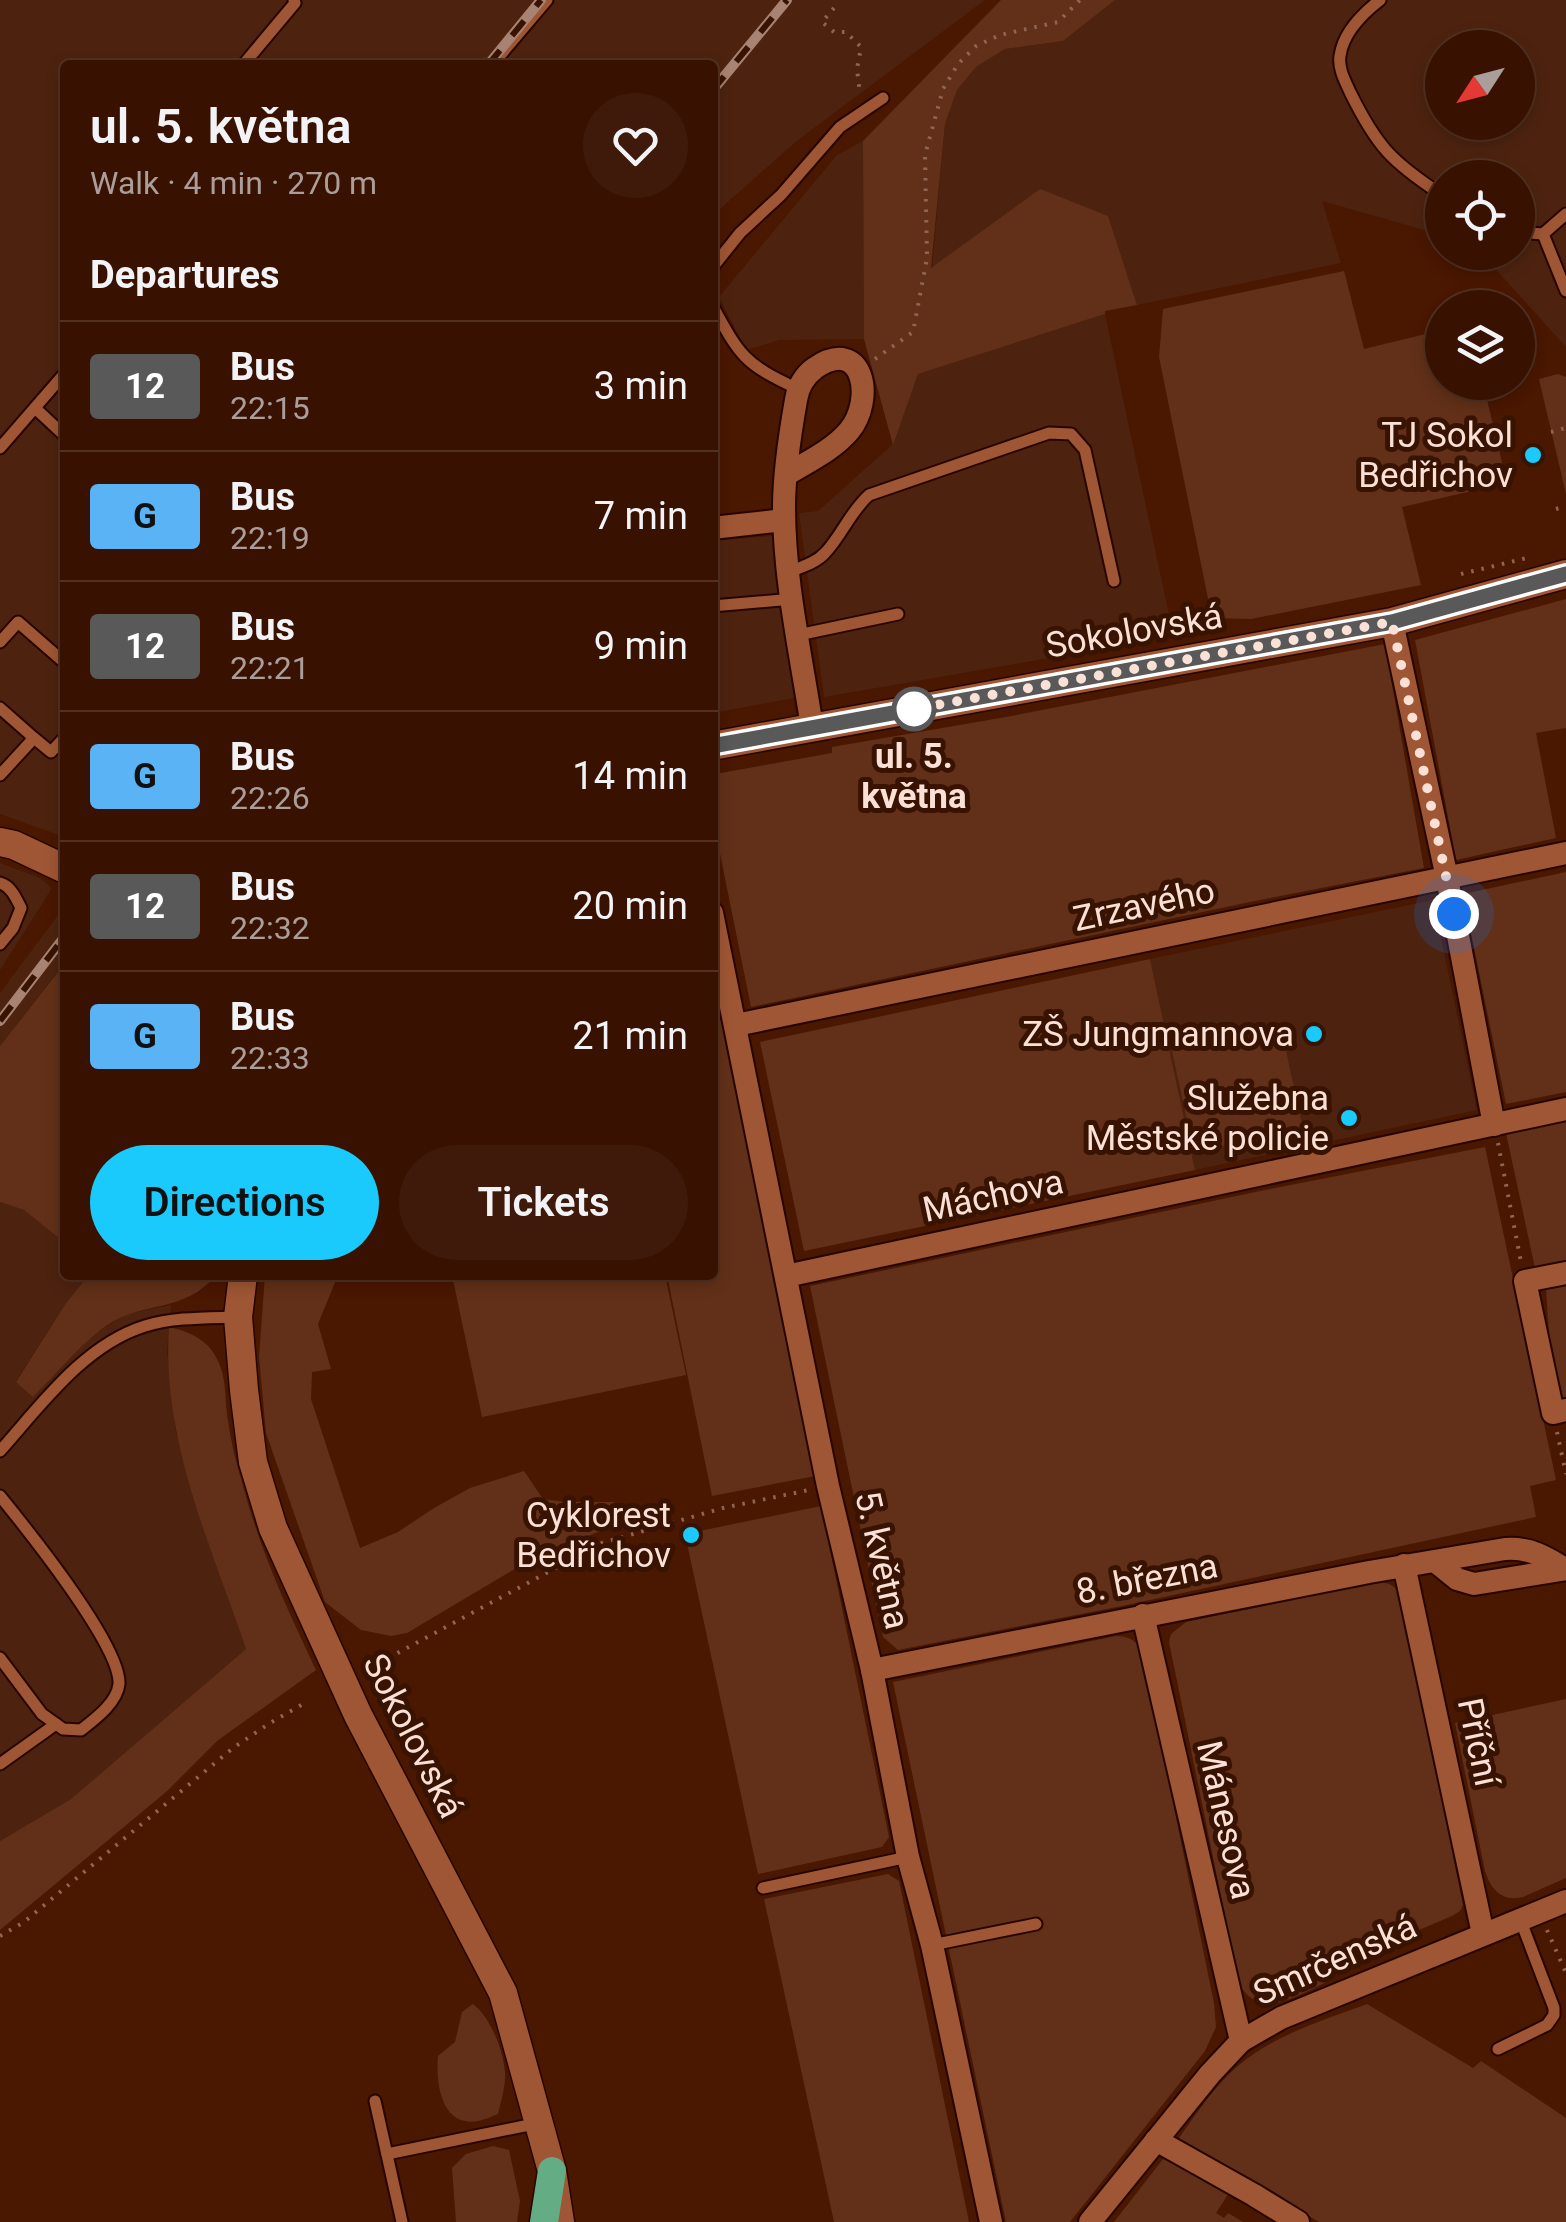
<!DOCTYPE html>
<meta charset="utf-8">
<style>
:root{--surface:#381100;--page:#3f1a0a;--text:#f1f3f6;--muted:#ab9d99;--line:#523122;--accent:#1acafc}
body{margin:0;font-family:Roboto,sans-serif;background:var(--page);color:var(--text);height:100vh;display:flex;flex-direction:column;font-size:38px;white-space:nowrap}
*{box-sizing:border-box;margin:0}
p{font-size:32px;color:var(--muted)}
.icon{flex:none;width:55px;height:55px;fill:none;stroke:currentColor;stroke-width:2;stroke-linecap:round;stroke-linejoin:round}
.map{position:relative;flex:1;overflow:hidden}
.side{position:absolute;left:60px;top:60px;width:658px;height:1220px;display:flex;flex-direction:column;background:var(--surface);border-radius:10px;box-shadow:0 5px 15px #0003,0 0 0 2px var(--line)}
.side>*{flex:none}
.badge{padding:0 20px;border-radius:8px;font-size:35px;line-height:65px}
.needle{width:65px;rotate:234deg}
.tools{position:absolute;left:1425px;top:30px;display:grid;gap:20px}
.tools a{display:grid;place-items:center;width:110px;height:110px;border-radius:50%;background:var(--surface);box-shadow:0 5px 15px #0003,0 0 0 2px var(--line);font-size:50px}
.you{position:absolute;width:50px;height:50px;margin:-25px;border:8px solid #fff;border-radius:50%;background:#1a73e8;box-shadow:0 0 0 15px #1a73e833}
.map>.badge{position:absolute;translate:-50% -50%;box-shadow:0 0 0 5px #fff}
h2{padding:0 30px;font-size:38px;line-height:90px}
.round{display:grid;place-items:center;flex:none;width:105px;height:105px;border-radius:52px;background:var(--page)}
.head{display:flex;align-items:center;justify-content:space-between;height:170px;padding:0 30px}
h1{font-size:48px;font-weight:600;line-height:75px}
.action{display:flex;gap:20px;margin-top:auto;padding:20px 30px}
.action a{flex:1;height:115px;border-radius:60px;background:var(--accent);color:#111;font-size:40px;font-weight:600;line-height:115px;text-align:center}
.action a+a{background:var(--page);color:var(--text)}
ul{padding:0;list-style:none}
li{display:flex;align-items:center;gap:30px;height:130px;padding:0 30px;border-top:2px solid var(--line)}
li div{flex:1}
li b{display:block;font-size:38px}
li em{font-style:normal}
li .badge{min-width:110px;font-weight:700;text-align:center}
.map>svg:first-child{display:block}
.built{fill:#4d230f;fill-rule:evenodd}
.green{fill:#623018}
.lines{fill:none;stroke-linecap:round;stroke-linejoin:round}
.service-casing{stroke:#270500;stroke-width:15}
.minor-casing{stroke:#270500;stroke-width:26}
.tertiary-casing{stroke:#270500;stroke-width:31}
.trunk-casing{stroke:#270500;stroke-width:31}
.path{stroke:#8f6553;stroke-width:4;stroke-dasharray:2.5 8;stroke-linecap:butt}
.service{stroke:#9f5634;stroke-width:11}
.minor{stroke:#9f5634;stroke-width:22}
.tertiary{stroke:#9f5634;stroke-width:28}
.trunk{stroke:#64ac84;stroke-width:28}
.rail-casing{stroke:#a88272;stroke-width:10}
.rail{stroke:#381302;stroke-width:6;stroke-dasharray:19;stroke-linecap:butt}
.line-casing{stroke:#fff;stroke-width:22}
.line{stroke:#595959;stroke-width:15}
.walk{stroke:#fae0d5;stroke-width:10;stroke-dasharray:0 18}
.poi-dot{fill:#1acafc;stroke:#381302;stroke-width:4}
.stop-dot{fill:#fff;stroke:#595959;stroke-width:5}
.labels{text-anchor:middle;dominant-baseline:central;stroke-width:10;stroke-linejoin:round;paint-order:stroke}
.poi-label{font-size:35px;fill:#fae0d5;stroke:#381302;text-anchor:end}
.street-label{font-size:35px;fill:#fae0d5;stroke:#381302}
.stop-label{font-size:35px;font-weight:bold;fill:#fae0d5;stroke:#381302}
</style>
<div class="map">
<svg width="1566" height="2222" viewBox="0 0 1566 2222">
<rect width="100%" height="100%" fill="#4a1700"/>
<!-- built -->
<g class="built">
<polygon points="0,0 985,0 798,140 713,215 712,65 65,65 65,837 0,814"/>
<path d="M 1115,0 L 1566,0 L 1566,347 L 1481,253 L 1518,252 L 1518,178 L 1442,178 L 1442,235 L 1322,201 L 1341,263 L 1137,305 L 1108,216 L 932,268 L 945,124 L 957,90 L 976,67 L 1005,49 L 1063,41 ZM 1442,48 L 1518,48 L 1518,122 L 1442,122 Z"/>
<polygon points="863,141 864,339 780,340 746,350 719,297 837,155"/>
<polygon points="1105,314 1172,629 1079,653 824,697 799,513 818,511 892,445 918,374"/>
<polygon points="773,536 794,698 713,713 713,541"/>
<polygon points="0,863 40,878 52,888 0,970"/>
<polygon points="1433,900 1477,1110 1195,1170 1150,959"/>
<polygon points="65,906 65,962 0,1046 0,993"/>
<polygon points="0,1202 24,1210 65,1243 65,1275 89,1275 66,1303 16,1381 127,1314 171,1305 167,1351 176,1432 209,1545 246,1649 71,1799 0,1841"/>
</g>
<!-- green -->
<g class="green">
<polygon points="1001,0 1115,0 1063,41 1005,49 976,67 957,90 945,124 931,268 1040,189 1108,216 1137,305 1105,311 1105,314 918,374 893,445 864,339 863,141"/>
<polygon points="1344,271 1364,349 1442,330 1442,382 1483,383 1507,483 1402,507 1421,585 1251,619 1212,618 1159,357 1163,309"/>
<polygon points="1558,374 1566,377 1566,494 1539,379"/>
<polygon points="1566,599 1566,728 1536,733 1556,838 1456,860 1415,640"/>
<polygon points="1385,644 1424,868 1250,902 751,1007 713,819 715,774 832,753 832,747 1006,717"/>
<polygon points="1566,872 1566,1092 1506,1104 1463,894"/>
<polygon points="1150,959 1195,1170 804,1251 760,1042"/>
<polygon points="65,963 65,1243 24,1210 0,1202 0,1046"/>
<polygon points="713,974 815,1476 712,1496 667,1275 712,1275"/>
<polygon points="1281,1028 1303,1129 1194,1152 1172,1051"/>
<polygon points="1566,1120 1566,1266 1536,1273 1506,1133"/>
<polygon points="1485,1147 1556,1480 1530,1486 1536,1517 1122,1606 898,1650 883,1637 810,1286 1265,1190"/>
<path d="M 89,1275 L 216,1275 C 184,1314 143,1300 106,1326 C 81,1343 55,1375 33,1397 L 16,1382 L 66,1303 Z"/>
<polygon points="265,1275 338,1275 318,1324 331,1369 312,1372 311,1399 360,1548 398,1532 434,1508 470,1488 524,1471 543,1499 565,1502 614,1502 614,1525 523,1564 407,1633 391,1636 361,1630 325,1602 266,1433 259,1357"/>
<polygon points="452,1275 665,1275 686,1375 482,1417"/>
<polygon points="1566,1285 1566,1404 1564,1404 1549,1335 1546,1289"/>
<path d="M 169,1327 C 190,1332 208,1339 218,1361 C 226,1377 225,1396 227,1414 C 230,1437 235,1460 242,1482 C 259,1548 287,1609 316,1670 L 217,1741 L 166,1792 L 0,1930 L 0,1841 L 71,1799 L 246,1649 C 211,1546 161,1438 169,1327 Z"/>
<polygon points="821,1506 889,1837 882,1847 758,1874 685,1534"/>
<path d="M 1378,1582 C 1392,1583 1397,1587 1402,1601 L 1463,1905 L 1460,1911 L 1452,1916 L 1329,1968 L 1331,1980 C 1301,1993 1261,2023 1239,1984 L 1169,1642 L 1171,1634 L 1186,1622 Z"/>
<path d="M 1116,1636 C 1131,1636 1139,1642 1143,1656 L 1214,2003 L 1216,2027 L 1205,2051 L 1070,2222 L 1006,2222 L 893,1682 Z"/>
<path d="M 1566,1699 L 1566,1878 L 1523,1897 C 1502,1902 1491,1890 1485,1871 L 1455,1723 Z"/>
<polygon points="888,1874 899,1881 969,2222 834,2222 764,1899"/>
<path d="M 473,2004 C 491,2018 503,2050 505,2072 C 506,2086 501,2101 498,2114 C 488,2118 475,2124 465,2121 C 439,2116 436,2077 438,2056 L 455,2042 L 462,2012 Z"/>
<path d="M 1367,2004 L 1473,2068 L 1481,2061 L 1566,2118 L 1566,2222 L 1319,2222 L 1179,2138 C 1197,2113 1215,2085 1239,2065 C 1274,2035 1324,2020 1367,2004 Z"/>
<polygon points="493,2146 509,2150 520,2201 517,2222 456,2222 452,2168 466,2154"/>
<polygon points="1167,2154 1229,2193 1216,2213 1224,2218 1228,2213 1243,2222 1114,2222"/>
</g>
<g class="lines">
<!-- service casing -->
<g class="service-casing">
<g id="service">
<path d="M 1380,0 C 1362,14 1343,33 1340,56 C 1338,68 1345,81 1350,92 C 1377,147 1392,162 1442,195"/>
<polyline points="243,65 295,3 294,0"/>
<polyline points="492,65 547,0"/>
<polyline points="1518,232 1543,234 1566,214"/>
<polyline points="1543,234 1566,291"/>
<polyline points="712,268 740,233 781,195 840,127 883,98"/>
<path d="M 712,305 C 740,356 744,364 798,389"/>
<polyline points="35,408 65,436"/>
<polyline points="0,448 65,373"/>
<path d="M 789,572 C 801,567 816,563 825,553 C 842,535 850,512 869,495 L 1049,433 L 1071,434 L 1085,450 L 1114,581"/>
<polyline points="712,606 793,599"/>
<polyline points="798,635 898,614"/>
<polyline points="0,642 18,622 65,663"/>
<polyline points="0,708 34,738 0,775"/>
<polyline points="34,738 51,752 65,737"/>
<path d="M 0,883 C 11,886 16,898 21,908 L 13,928 L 0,944"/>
<path d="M 0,1451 C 41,1405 84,1345 145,1326 C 175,1317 206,1318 237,1317"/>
<path d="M 0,1496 C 26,1528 121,1646 119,1684 C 117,1703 95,1719 81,1730 L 63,1729 L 42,1714 L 0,1658"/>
<polyline points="0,1764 56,1724"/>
<polyline points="763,1888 908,1857"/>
<polyline points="932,1945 1036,1924"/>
<polyline points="1498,2049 1547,2025 1554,2015 1554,2008 1520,1919"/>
<polyline points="375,2101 402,2222"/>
<polyline points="387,2154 539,2123"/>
</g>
</g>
<!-- minor casing -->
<g class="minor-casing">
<g id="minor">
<path d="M 786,475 C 807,462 833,450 849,431 C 875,400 864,335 815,368 C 804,376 798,387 796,400 C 790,434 784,471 784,507 C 784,580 801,655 812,727"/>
<polyline points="712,528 784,520"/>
<polyline points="1392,622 1447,878 1494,1125"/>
<polyline points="712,913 828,1486 872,1670 908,1857 932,1945 991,2222"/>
<polyline points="736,1025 1566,853"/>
<polyline points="1566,1273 1525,1281 1553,1413 1566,1410"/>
<polyline points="786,1276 1566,1109"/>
<polyline points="1436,1562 1457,1579 1474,1584 1566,1569"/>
<polyline points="1404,1565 1483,1934"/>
<polyline points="1143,1615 1241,2041"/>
<path d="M 872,1670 L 1369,1572 L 1505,1549 C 1529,1547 1546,1557 1565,1569"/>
<polyline points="1156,2140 1254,2195 1298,2222"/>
<polyline points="1090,2222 1210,2074 1241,2041 1281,2018 1566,1901"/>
</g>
</g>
<!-- tertiary casing -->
<g class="tertiary-casing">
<g id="tertiary">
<polyline points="712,746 1392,622 1566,574"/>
<polyline points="0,842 14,845 65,869"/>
<polyline points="243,1275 238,1317 244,1390 253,1462 273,1528 358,1715 503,1993 552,2171 560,2222"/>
</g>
</g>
<!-- trunk casing -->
<g class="trunk-casing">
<polyline id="trunk" points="544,2222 552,2171"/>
</g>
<!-- path -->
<g class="path">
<polyline points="834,8 822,22 834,32 846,32 861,47 857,69 860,94"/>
<polyline points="875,359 913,332 927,258 925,155 943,89 958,64 976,46 1000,35 1058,22 1080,0"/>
<polyline points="1551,432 1566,428"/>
<polyline points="1556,509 1566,506"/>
<polyline points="1461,574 1527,558"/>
<polyline points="1498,1143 1521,1262"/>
<polyline points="1557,1432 1566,1474"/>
<polyline points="379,1663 602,1543 723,1508 809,1490"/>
<polyline points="1547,1930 1566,1973"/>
<polyline points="0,1936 24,1922 233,1748 270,1723 308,1701"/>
</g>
<!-- service -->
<use href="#service" class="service"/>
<!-- minor -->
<use href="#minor" class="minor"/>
<!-- tertiary -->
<use href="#tertiary" class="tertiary"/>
<!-- trunk -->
<use href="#trunk" class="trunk"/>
<!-- rail casing -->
<g class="rail-casing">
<g id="rail">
<polyline points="488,65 541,0"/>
<polyline points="712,91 787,0"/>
<polyline points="0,1021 65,936"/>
</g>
</g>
<!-- rail -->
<use href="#rail" class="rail"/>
</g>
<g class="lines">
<!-- line casing -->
<g class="line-casing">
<polyline id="line" points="712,746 1392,622 1566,574"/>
</g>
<!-- line -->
<use href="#line" class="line"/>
<!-- walk -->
<polyline class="walk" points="914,709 909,710 1392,622 1454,914"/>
</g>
<!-- markers -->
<g class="poi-dot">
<circle cx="1533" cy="455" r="10"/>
<circle cx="1314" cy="1034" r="10"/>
<circle cx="1349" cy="1118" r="10"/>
<circle cx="691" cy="1535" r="10"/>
</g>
<circle class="stop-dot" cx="914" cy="709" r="20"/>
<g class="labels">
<!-- poi labels -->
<g class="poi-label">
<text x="1513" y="435">TJ Sokol<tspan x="1513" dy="40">Bedřichov</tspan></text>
<text x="1294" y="1034">ZŠ Jungmannova</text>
<text x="1329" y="1098">Služebna<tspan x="1329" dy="40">Městské policie</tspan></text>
<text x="671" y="1515">Cyklorest<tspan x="671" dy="40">Bedřichov</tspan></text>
</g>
<!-- street labels -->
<g class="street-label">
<text transform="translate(1134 631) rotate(-10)">Sokolovská</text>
<text transform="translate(1144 905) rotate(-12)">Zrzavého</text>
<text transform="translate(993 1196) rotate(-12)">Máchova</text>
<text transform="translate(882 1560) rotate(77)">5. května</text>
<text transform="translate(1147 1579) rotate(-11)">8. března</text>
<text transform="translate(413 1736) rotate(63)">Sokolovská</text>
<text transform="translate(1478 1742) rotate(78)">Příční</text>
<text transform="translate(1226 1820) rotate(77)">Mánesova</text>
<text transform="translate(1335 1960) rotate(-24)">Smrčenská</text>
</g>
<!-- stop labels -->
<g class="stop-label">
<text x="914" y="756">ul. 5.<tspan x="914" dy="40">května</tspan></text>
</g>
</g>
</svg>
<div class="tools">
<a><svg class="needle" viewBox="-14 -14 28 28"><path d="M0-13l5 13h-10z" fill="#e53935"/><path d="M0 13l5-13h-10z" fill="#ab9d99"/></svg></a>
<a><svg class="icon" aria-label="locate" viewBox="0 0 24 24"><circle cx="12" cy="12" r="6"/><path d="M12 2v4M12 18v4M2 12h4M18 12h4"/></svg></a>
<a><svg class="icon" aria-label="layers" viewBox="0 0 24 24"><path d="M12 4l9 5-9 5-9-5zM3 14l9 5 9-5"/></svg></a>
</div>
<div class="you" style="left:1454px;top:914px"></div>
<section class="side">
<div class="head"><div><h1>ul. 5. května</h1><p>Walk · 4 min · 270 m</p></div><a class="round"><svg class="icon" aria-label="heart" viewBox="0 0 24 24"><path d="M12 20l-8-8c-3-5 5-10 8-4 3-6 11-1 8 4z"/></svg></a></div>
<h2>Departures</h2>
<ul>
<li><span class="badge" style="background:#595959;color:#fff">12</span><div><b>Bus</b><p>22:15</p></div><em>3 min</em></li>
<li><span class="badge" style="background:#5ab3f5;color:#111">G</span><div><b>Bus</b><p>22:19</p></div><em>7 min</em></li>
<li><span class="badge" style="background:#595959;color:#fff">12</span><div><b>Bus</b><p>22:21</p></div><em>9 min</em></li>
<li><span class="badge" style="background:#5ab3f5;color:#111">G</span><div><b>Bus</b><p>22:26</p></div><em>14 min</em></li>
<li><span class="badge" style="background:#595959;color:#fff">12</span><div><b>Bus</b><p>22:32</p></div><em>20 min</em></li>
<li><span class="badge" style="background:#5ab3f5;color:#111">G</span><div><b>Bus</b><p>22:33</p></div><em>21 min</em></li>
</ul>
<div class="action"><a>Directions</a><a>Tickets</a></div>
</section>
</div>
